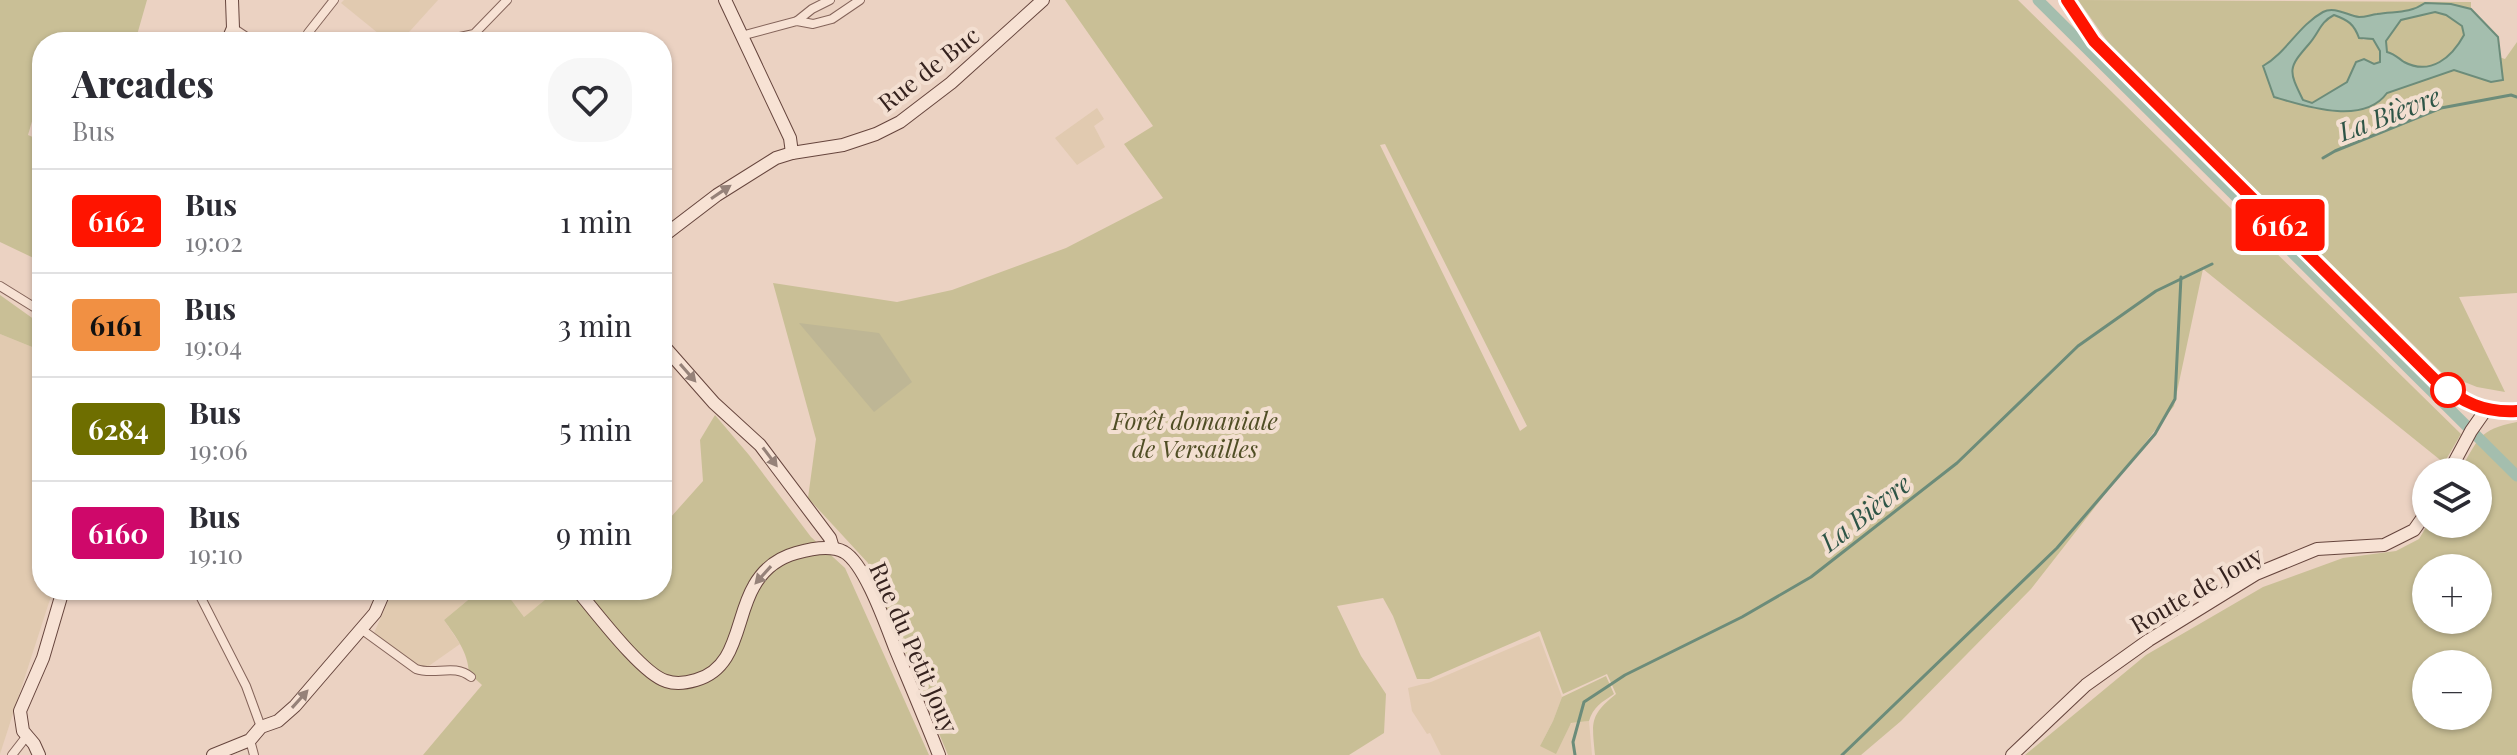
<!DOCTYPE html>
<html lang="fr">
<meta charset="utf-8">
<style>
:root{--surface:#fff;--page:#f7f7f7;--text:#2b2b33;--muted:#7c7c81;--line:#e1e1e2}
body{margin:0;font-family:"Playfair Display",serif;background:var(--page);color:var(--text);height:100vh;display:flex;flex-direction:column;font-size:30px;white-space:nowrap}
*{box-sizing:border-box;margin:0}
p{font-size:26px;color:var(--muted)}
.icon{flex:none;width:44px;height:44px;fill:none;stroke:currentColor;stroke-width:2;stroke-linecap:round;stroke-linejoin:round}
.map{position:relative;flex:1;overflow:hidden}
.drawer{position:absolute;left:32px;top:32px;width:640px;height:568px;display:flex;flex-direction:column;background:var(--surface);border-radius:32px;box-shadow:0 2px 6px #0004}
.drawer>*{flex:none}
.badge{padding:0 16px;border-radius:6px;font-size:28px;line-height:52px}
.fabs{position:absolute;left:2412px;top:458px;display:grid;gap:16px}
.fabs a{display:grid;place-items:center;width:80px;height:80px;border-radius:50%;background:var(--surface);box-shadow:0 2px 6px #0004;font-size:40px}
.map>.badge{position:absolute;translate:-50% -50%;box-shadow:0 0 0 4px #fff}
.round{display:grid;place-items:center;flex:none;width:84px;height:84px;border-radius:32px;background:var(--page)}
.overview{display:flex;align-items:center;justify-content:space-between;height:136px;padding:0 40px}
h1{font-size:38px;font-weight:800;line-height:60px}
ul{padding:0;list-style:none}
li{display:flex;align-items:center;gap:24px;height:104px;padding:0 40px;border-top:2px solid var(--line)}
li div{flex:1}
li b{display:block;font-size:30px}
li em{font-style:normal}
li .badge{min-width:88px;font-weight:700;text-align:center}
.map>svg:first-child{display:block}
.farmland{fill:#e1cab0}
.green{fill:#c9bf96;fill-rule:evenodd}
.cemetery{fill:#beb695}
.water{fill:#a4beae;stroke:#6c8c7a;stroke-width:2;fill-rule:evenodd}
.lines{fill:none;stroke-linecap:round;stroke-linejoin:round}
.stream{stroke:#6c8c7a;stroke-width:3}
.canal{stroke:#a4beae;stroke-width:11}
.street-casing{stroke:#84645a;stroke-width:10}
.secondary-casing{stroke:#66453d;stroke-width:14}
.street{stroke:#f7e2d4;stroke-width:8}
.secondary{stroke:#f7e2d4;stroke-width:12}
.oneway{fill:#968279}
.line-casing{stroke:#fff;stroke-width:18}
.line{stroke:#ff1400;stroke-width:12}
.stop-dot{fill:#fff;stroke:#ff1400;stroke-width:4}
.labels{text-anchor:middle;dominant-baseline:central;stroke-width:8;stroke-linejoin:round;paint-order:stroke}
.street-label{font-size:24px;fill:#35221e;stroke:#f3dfd1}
.park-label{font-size:24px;font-style:italic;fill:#504e25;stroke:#f3dfd1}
.water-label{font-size:26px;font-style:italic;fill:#2d5446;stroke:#f3dfd1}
</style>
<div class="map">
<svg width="2517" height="755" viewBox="0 0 2517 755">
<rect width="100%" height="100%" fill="#ebd2c2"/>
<!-- farmland -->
<g class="farmland">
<polygon points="344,0 438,0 400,42 389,42 341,3"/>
<polygon points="1097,108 1104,119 1094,126 1105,147 1077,165 1055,138"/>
<polygon points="0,334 42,351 42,590 53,590 0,754"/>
<polygon points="393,590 480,590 444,620 460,644 423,670 374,633"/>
<polygon points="504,590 561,590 524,617"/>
<polygon points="1539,636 1562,697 1553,721 1540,746 1572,723 1589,721 1592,755 1441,755 1430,733 1427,734 1412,711 1408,688 1431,682"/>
</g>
<!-- green -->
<g class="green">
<polygon points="0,0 147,0 135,42 42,42 42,87 28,135 42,141 42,262 0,242"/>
<path d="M 1065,0 L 2018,0 L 2461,434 L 2444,463 L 2203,269 L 2174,406 L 2031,589 L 1901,721 L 1861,755 L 1595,755 C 1592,722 1589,716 1616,694 L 1607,674 L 1563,694 L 1540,631 L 1429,679 L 1417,679 L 1393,616 L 1383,598 L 1337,606 L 1361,656 L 1386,694 L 1384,733 L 1349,755 L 948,755 L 868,563 L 808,498 L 816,439 L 773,283 L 897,302 L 952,290 L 1066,248 L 1163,198 L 1124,144 L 1153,126 ZM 1385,144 L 1527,426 L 1520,431 L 1380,145 Z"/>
<path d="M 2078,0 L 2471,2 L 2471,9 C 2437,1 2401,13 2366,17 C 2352,18 2336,5 2324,12 C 2299,24 2286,53 2263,66 L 2274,97 L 2312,108 L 2334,111 L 2353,110 L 2368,108 L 2387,93 L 2454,70 L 2491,82 L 2503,80 L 2499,57 L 2505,59 L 2517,42 L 2517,293 L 2459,297 L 2505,392 L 2477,387 L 2442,373 L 2112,48 Z"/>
<path d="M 2435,12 L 2446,15 L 2462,26 L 2464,35 C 2451,57 2431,76 2404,62 C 2398,58 2395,54 2387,52 L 2385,41 L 2401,20 Z"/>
<path d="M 2334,15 C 2349,20 2355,26 2363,40 L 2373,38 L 2380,51 L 2380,62 L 2312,103 L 2303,100 C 2288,70 2288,68 2309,44 C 2319,33 2320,22 2334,15 Z"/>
<polygon points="0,295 42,325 42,351 0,334"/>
<path d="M 715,415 L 749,455 L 811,537 L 845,568 L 929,755 L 423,755 L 482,685 L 469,673 C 468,652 456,637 444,620 L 480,590 L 504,590 L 524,617 C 555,594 555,582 593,601 L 603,590 L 662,590 L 662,520 L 670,518 L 703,481 L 700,440 Z"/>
<path d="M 2517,422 L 2517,755 L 2025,755 L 2146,655 L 2263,587 L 2343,558 L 2396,551 L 2419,539 L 2428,524 L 2478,524 L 2478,472 L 2459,472 C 2479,439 2477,430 2517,422 ZM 2426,568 L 2478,568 L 2478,620 L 2426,620 ZM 2426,664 L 2478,664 L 2478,716 L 2426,716 Z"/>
<path d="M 1606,676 L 1614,694 C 1602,702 1593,707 1589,721 L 1571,723 L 1556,754 L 1540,746 L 1553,721 L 1562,697 Z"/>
</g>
<!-- cemetery -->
<polygon class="cemetery" points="799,323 879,333 912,382 874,412"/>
<!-- water -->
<path class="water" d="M 2425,3 L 2451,4 L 2471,9 L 2498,37 L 2503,80 L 2491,82 L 2454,70 L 2387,93 C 2363,126 2305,106 2274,97 L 2263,66 C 2286,53 2299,25 2323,12 C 2334,6 2347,15 2359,17 C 2366,17 2370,15 2377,14 C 2395,11 2409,14 2425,3 ZM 2435,12 L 2446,15 L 2462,26 L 2464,35 C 2452,57 2431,76 2404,62 C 2398,58 2395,54 2387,52 L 2386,41 L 2401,20 ZM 2334,15 C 2348,20 2354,24 2359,38 L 2373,39 L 2380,51 L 2380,62 L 2374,64 L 2364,59 L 2356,62 L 2347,82 L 2312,103 L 2303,100 C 2288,70 2288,68 2309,44 C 2319,33 2320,22 2334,15 Z"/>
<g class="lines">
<!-- stream -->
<g class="stream">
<polyline points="2323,158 2335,151 2441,108 2511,95 2517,97"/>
<polyline points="1575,755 1573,742 1584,702 1625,675 1742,617 1811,577 1957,463 2078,346 2156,291 2212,264"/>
<polyline points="1842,755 2057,548 2155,434 2175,399 2181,277"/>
</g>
<!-- canal -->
<polyline class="canal" points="2038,0 2517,476"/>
<!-- street casing -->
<g class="street-casing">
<g id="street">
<polyline points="797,21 812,9 830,0"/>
<polyline points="233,28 254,42"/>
<polyline points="308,33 334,0"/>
<polyline points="741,36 797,21 813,24 832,19 860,0"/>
<polyline points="456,42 460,37 474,34 507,0"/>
<polyline points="0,286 42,312"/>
<polyline points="197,590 246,686 261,727"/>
<path d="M 361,629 L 416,669 C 435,676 454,663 471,677"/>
<polyline points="250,740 254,755"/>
<polyline points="12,755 26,737"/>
</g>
</g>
<!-- secondary casing -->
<g class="secondary-casing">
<g id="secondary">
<polyline points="725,0 790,138 792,153"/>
<path d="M 2067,0 L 2094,41 L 2437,382 C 2463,402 2483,413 2517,411"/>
<polyline points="227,42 233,28 232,0"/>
<polyline points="662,237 717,195 776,158 792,153 843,145 876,134 900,122 951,83 1043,0"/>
<polyline points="662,344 714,403 760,445 830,538 833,548"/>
<polyline points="2449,472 2471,431 2485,411"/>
<path d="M 577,590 C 595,611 642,674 666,681 C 675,684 686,683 696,680 C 739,668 735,618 754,586 C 763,570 778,558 796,553 C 810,549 831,545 844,552 C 865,564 886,625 895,648 C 910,684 925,719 939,755"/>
<polyline points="39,755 34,744 23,731 20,711 43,658 63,590"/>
<polyline points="213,755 250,740 261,727 278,721 295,706 375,613 385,590"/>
<polyline points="2012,755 2086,685 2149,640 2256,574 2317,549 2384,545 2414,530 2426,513"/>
</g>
</g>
<!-- street -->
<use href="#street" class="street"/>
<!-- secondary -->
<use href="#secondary" class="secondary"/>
</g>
<!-- one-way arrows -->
<defs><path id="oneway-solid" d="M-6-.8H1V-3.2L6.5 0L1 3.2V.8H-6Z" transform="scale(2)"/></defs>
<g class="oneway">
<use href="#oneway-solid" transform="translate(721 192) rotate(-34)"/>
<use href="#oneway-solid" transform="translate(688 373) rotate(49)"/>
<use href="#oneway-solid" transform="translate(770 457) rotate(53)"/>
<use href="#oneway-solid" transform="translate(763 575) rotate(132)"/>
<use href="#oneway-solid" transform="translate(300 699) rotate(-48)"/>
</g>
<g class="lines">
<!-- line casing -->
<g class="line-casing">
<path id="line" d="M 2067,0 L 2094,41 L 2437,382 C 2463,402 2483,413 2517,411"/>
</g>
<!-- line -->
<use href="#line" class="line"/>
</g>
<!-- markers -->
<circle class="stop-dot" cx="2448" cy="390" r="16"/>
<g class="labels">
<!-- street labels -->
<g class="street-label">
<text transform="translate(928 68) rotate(-38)">Rue de Buc</text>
<text transform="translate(2196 589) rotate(-30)">Route de Jouy</text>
<text transform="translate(915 647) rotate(66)">Rue du Petit Jouy</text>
</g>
<!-- park labels -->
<g class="park-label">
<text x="1195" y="420">Forêt domaniale<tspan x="1195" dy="28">de Versailles</tspan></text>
</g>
<!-- water labels -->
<g class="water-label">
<text transform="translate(2389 113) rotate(-21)">La Bièvre</text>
<text transform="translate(1865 512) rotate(-38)">La Bièvre</text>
</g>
</g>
</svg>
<div class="fabs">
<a><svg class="icon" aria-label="layers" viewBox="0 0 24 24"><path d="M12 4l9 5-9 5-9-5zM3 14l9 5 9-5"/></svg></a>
<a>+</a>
<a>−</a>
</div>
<b class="badge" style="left:2280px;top:225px;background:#ff1400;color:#fff">6162</b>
<section class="drawer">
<div class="overview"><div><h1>Arcades</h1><p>Bus</p></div><a class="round"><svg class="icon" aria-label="heart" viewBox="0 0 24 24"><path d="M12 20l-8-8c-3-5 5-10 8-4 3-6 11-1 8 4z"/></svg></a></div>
<ul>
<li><span class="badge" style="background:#ff1400;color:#fff">6162</span><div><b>Bus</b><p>19:02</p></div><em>1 min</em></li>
<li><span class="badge" style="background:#f19043;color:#111">6161</span><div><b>Bus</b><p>19:04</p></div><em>3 min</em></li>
<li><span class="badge" style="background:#6e6e00;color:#fff">6284</span><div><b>Bus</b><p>19:06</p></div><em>5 min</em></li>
<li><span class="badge" style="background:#cf086a;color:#fff">6160</span><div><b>Bus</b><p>19:10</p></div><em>9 min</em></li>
</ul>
</section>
</div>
